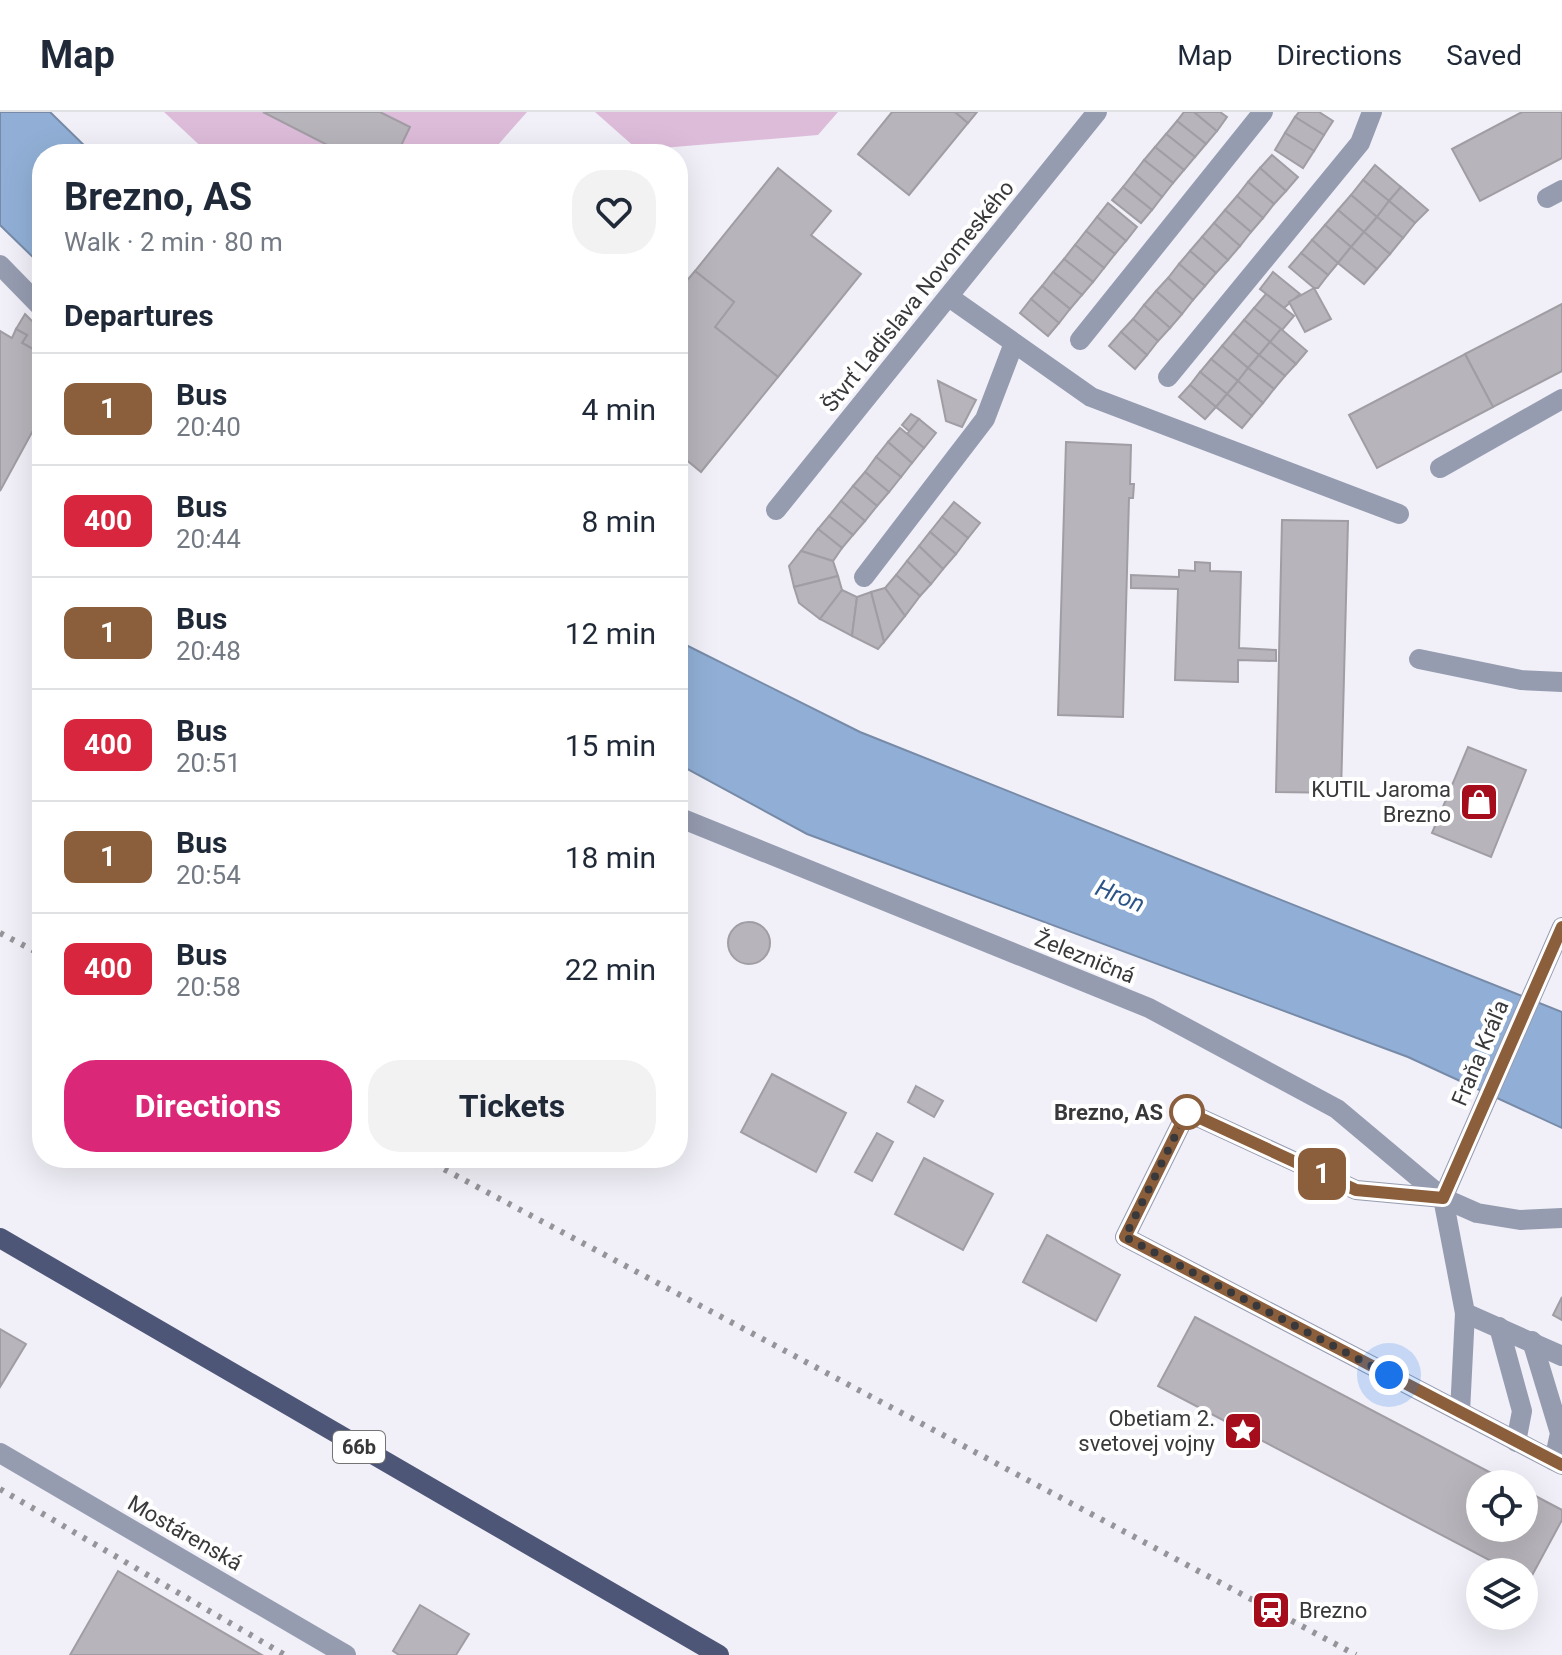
<!DOCTYPE html>
<meta charset="utf-8">
<style>
:root{--surface:#fff;--page:#f2f2f3;--text:#1f2937;--muted:#747a83;--line:#e0e1e3;--accent:#db2777}
body{margin:0;font-family:Roboto,sans-serif;background:var(--page);color:var(--text);height:100vh;display:flex;flex-direction:column;font-size:30px;white-space:nowrap}
*{box-sizing:border-box;margin:0}
p{font-size:26px;color:var(--muted)}
.icon{flex:none;width:44px;height:44px;fill:none;stroke:currentColor;stroke-width:2;stroke-linecap:round;stroke-linejoin:round}
.map{position:relative;flex:1;overflow:hidden}
.sheet{position:absolute;left:32px;top:32px;width:656px;height:1024px;display:flex;flex-direction:column;background:var(--surface);border-radius:32px;box-shadow:0 8px 32px #0002}
.sheet>*{flex:none}
.badge{padding:0 16px;border-radius:12px;font-size:28px;line-height:52px}
.buttons{position:absolute;left:1466px;top:1358px;display:grid;gap:16px}
.buttons a{display:grid;place-items:center;width:72px;height:72px;border-radius:50%;background:var(--surface);box-shadow:0 8px 32px #0002;font-size:40px}
.you{position:absolute;width:40px;height:40px;margin:-20px;border:6px solid #fff;border-radius:50%;background:#1a73e8;box-shadow:0 0 0 12px #1a73e833}
.map>.badge{position:absolute;translate:-50% -50%;box-shadow:0 0 0 4px #fff}
h2{padding:0 32px;font-size:30px;line-height:72px}
.round{display:grid;place-items:center;flex:none;width:84px;height:84px;border-radius:32px;background:var(--page)}
.headline{display:flex;align-items:center;justify-content:space-between;height:136px;padding:0 32px}
h1{font-size:38px;font-weight:700;line-height:60px}
.action{display:flex;gap:16px;margin-top:auto;padding:16px 32px}
.action a{flex:1;height:92px;border-radius:32px;background:var(--accent);color:#fff;font-size:32px;font-weight:700;line-height:92px;text-align:center}
.action a+a{background:var(--page);color:var(--text)}
ul{padding:0;list-style:none}
li{display:flex;align-items:center;gap:24px;height:112px;padding:0 32px;border-top:2px solid var(--line)}
li div{flex:1}
li b{display:block;font-size:30px}
li em{font-style:normal}
li .badge{min-width:88px;font-weight:700;text-align:center}
header{display:flex;align-items:center;gap:48px;box-sizing:border-box;height:112px;padding:0 40px;background:var(--surface);border-bottom:2px solid var(--line)}
header strong{font-size:38px}
nav{display:flex;gap:44px;margin-inline-start:auto;font-size:28px}
.map>svg:first-child{display:block}
.green{fill:#ddbcda}
.water{fill:#91afd6;stroke:#778ba8;stroke-width:2}
.building{fill:#b8b4bb;stroke:#a19da4;stroke-width:2}
.lines{fill:none;stroke-linecap:round;stroke-linejoin:round}
.minor{stroke:#969cb0;stroke-width:20}
.major{stroke:#4e5678;stroke-width:20}
.rail{stroke:#95949a;stroke-width:6;stroke-dasharray:4 8;stroke-linecap:butt}
.line-casing{stroke:#fff;stroke-width:18}
.line{stroke:#8b5e3c;stroke-width:12}
.walk{stroke:#39383b;stroke-width:8;stroke-dasharray:0 14.4}
.stop-dot{fill:#fff;stroke:#8b5e3c;stroke-width:4}
.labels{text-anchor:middle;dominant-baseline:central;stroke-width:8;stroke-linejoin:round;paint-order:stroke}
.shield{fill:#fff;stroke:#747476;stroke-width:2}
.shield-label{font-size:20px;font-weight:bold;fill:#39383b}
.street-label{font-size:22px;fill:#39383b;stroke:#fff}
.poi-label{font-size:22px;fill:#39383b;stroke:#fff;text-anchor:end}
.stop-label{font-size:22px;font-weight:bold;fill:#39383b;stroke:#fff;text-anchor:end}
.water-label{font-size:24px;font-style:italic;fill:#2b5587;stroke:#fff}
</style>
<header>
<strong>Map</strong>
<nav><a>Map</a><a>Directions</a><a>Saved</a></nav>
</header>
<div class="map">
<svg width="1562" height="1543" viewBox="0 0 1562 1543">
<rect width="100%" height="100%" fill="#f1f0f8"/>
<!-- green -->
<g class="green">
<polygon points="164,0 527,0 490,42 209,42"/>
<polygon points="595,0 838,0 818,23 638,38"/>
</g>
<!-- water -->
<g class="water">
<polygon points="0,0 50,0 93,42 42,42 42,154 0,113"/>
<polygon points="678,529 860,620 1562,900 1562,1016 1408,945 807,722 678,652"/>
</g>
<!-- building -->
<g class="building">
<polygon points="263,0 380,0 410,15 397,42 345,42"/>
<polygon points="892,0 955,0 968,11 909,83 858,42"/>
<polygon points="955,0 977,0 968,11"/>
<polygon points="1184,0 1194,0 1217,19 1206,32 1177,9"/>
<polygon points="1194,0 1220,0 1227,5 1217,19"/>
<polygon points="1299,0 1319,0 1333,9 1324,23 1295,5"/>
<polygon points="1522,0 1562,0 1562,46 1480,89 1452,37"/>
<polygon points="1295,5 1324,23 1314,39 1285,21"/>
<polygon points="1177,9 1206,32 1195,45 1166,22"/>
<polygon points="1285,21 1314,39 1303,56 1275,38"/>
<polygon points="1166,22 1195,45 1184,58 1155,35"/>
<polygon points="1155,35 1184,58 1173,71 1144,48"/>
<polygon points="1272,43 1298,65 1286,79 1260,56"/>
<polygon points="1144,48 1173,71 1162,85 1134,61"/>
<polygon points="1375,53 1401,75 1389,89 1363,68"/>
<polygon points="778,56 831,99 811,123 861,162 778,265 715,215 734,190 695,159"/>
<polygon points="1260,56 1286,79 1274,92 1248,70"/>
<polygon points="1134,61 1162,85 1152,98 1123,75"/>
<polygon points="1363,68 1389,89 1377,105 1351,83"/>
<polygon points="1248,70 1274,92 1263,106 1237,84"/>
<polygon points="1123,75 1152,98 1141,111 1112,88"/>
<polygon points="1401,75 1428,98 1415,111 1389,89"/>
<polygon points="1351,83 1377,105 1364,120 1338,98"/>
<polygon points="1237,84 1263,106 1251,120 1225,98"/>
<polygon points="1389,89 1415,111 1403,126 1377,105"/>
<polygon points="1108,91 1137,115 1126,129 1097,105"/>
<polygon points="1225,98 1251,120 1240,134 1214,111"/>
<polygon points="1338,98 1364,120 1351,135 1325,113"/>
<polygon points="1097,105 1126,129 1115,142 1086,119"/>
<polygon points="1377,105 1403,126 1390,142 1364,120"/>
<polygon points="1214,111 1240,134 1228,148 1202,125"/>
<polygon points="1325,113 1351,135 1338,151 1312,128"/>
<polygon points="1086,119 1115,142 1104,156 1075,133"/>
<polygon points="1364,120 1390,142 1377,157 1351,135"/>
<polygon points="1202,125 1228,148 1216,161 1190,139"/>
<polygon points="1312,128 1338,151 1328,163 1301,141"/>
<polygon points="1075,133 1104,156 1093,170 1064,147"/>
<polygon points="1351,135 1377,157 1364,172 1338,151"/>
<polygon points="1190,139 1216,161 1205,174 1179,152"/>
<polygon points="1301,141 1328,163 1318,176 1314,176 1289,155"/>
<polygon points="1064,147 1093,170 1082,183 1053,160"/>
<polygon points="1179,152 1205,174 1193,188 1168,166"/>
<polygon points="695,159 734,190 715,215 778,265 701,360 678,341 678,179"/>
<polygon points="1053,160 1082,183 1070,197 1042,174"/>
<polygon points="1273,160 1300,182 1284,196 1260,177"/>
<polygon points="1168,166 1193,188 1182,202 1156,179"/>
<polygon points="1042,174 1070,197 1059,211 1031,187"/>
<polygon points="1314,176 1331,207 1305,220 1289,190"/>
<polygon points="1156,179 1182,202 1170,216 1144,193"/>
<polygon points="1266,182 1294,204 1282,218 1254,196"/>
<polygon points="1031,187 1059,211 1048,224 1020,201"/>
<polygon points="1562,192 1562,259 1493,295 1465,242"/>
<polygon points="1144,193 1170,216 1158,229 1133,207"/>
<polygon points="1254,196 1281,217 1270,230 1244,208"/>
<polygon points="25,202 42,219 42,242 22,231 27,223 16,217"/>
<polygon points="1133,207 1158,229 1147,243 1121,220"/>
<polygon points="1244,208 1270,230 1259,243 1233,221"/>
<polygon points="16,217 27,223 22,231 42,242 42,302 0,379 0,219 12,226"/>
<polygon points="1281,217 1307,239 1296,252 1270,230"/>
<polygon points="1121,220 1147,243 1135,257 1109,234"/>
<polygon points="1233,221 1259,243 1248,256 1222,234"/>
<polygon points="1270,230 1296,252 1285,264 1259,243"/>
<polygon points="1222,234 1248,256 1238,269 1211,247"/>
<polygon points="1465,242 1493,295 1377,356 1349,303"/>
<polygon points="1259,243 1285,264 1274,277 1248,256"/>
<polygon points="1211,247 1238,269 1227,282 1200,260"/>
<polygon points="1248,256 1274,277 1263,291 1238,269"/>
<polygon points="1200,260 1227,282 1216,295 1190,273"/>
<polygon points="938,269 976,288 962,315 946,309"/>
<polygon points="1238,269 1263,291 1252,304 1227,282"/>
<polygon points="1190,273 1216,295 1205,307 1179,285"/>
<polygon points="1227,282 1252,304 1242,316 1216,295"/>
<polygon points="911,302 919,307 909,319 902,313"/>
<polygon points="919,307 936,321 924,336 907,322"/>
<polygon points="900,316 924,336 912,351 888,330"/>
<polygon points="888,330 912,351 901,365 876,345"/>
<polygon points="1066,330 1131,333 1130,372 1134,372 1133,386 1129,386 1123,605 1058,603"/>
<polygon points="876,345 901,365 889,380 865,360"/>
<polygon points="865,360 889,380 877,394 853,374"/>
<polygon points="853,374 877,394 865,409 841,389"/>
<polygon points="841,389 865,409 853,423 829,404"/>
<polygon points="954,390 980,411 968,426 942,405"/>
<polygon points="829,404 853,423 842,436 818,417"/>
<polygon points="942,405 968,426 956,442 930,420"/>
<polygon points="1282,408 1348,409 1341,681 1276,680"/>
<polygon points="818,417 842,436 833,449 801,439"/>
<polygon points="930,420 956,442 943,457 919,434"/>
<polygon points="919,434 943,457 931,472 907,449"/>
<polygon points="801,439 833,449 838,464 794,475 789,454"/>
<polygon points="907,449 931,472 920,484 896,463"/>
<polygon points="1195,450 1210,451 1210,459 1241,460 1239,536 1276,538 1276,549 1238,548 1238,570 1175,568 1178,477 1131,476 1131,463 1179,465 1179,458 1195,459"/>
<polygon points="896,463 920,484 905,504 885,476"/>
<polygon points="838,464 842,478 820,507 799,491 794,475"/>
<polygon points="885,476 905,504 884,530 871,480"/>
<polygon points="842,478 857,485 852,524 820,507"/>
<polygon points="871,480 884,530 878,537 852,524 857,485"/>
<polygon points="1468,635 1526,658 1491,745 1432,721"/>
<circle cx="749" cy="831" r="21"/>
<polygon points="772,962 846,1001 816,1060 741,1020"/>
<polygon points="916,974 943,989 934,1005 908,990"/>
<polygon points="877,1021 893,1030 872,1069 855,1060"/>
<polygon points="924,1046 993,1082 963,1138 895,1102"/>
<polygon points="1047,1123 1120,1163 1096,1209 1023,1170"/>
<polygon points="1562,1185 1562,1208 1553,1203"/>
<polygon points="1195,1205 1512,1372 1480,1372 1480,1416 1524,1416 1524,1378 1562,1398 1562,1408 1529,1469 1524,1467 1524,1460 1512,1460 1158,1274"/>
<polygon points="0,1217 26,1232 0,1275"/>
<polygon points="118,1459 262,1543 70,1543"/>
<polygon points="420,1493 469,1522 456,1543 399,1543 393,1539"/>
</g>
<g class="lines">
<!-- minor -->
<g class="minor">
<polyline points="1547,86 1562,78"/>
<polyline points="0,153 42,196"/>
<polyline points="949,185 1091,285 1399,402"/>
<polyline points="1080,228 1263,0"/>
<polyline points="1168,265 1360,31 1372,0"/>
<polyline points="1440,356 1562,287"/>
<polyline points="776,398 1097,0"/>
<polyline points="864,465 985,307 1014,231"/>
<polyline points="1419,547 1521,568 1562,570"/>
<polyline points="678,705 1149,896 1337,997 1443,1086 1477,1101 1520,1108 1562,1106"/>
<polyline points="1443,1086 1356,1078 1187,1000 1125,1125 1562,1353"/>
<polyline points="1443,1086 1562,815"/>
<polyline points="1443,1086 1465,1201 1460,1300"/>
<polyline points="1465,1201 1562,1244"/>
<polyline points="1499,1215 1522,1299 1516,1330"/>
<polyline points="1532,1229 1560,1321 1554,1349"/>
<polyline points="0,1341 346,1543"/>
</g>
<!-- major -->
<polyline class="major" points="0,1126 719,1543"/>
<!-- rail -->
<g class="rail">
<polyline points="0,821 42,843"/>
<polyline points="423,1046 1356,1543"/>
<polyline points="0,1377 285,1543"/>
</g>
</g>
<g class="lines">
<!-- line casing -->
<g class="line-casing">
<polyline id="line" points="1562,815 1443,1086 1356,1078 1187,1000 1125,1125 1562,1353"/>
</g>
<!-- line -->
<use href="#line" class="line"/>
<!-- walk -->
<polyline class="walk" points="1187,1000 1125,1125 1389,1263"/>
</g>
<!-- icons -->
<defs>
<g id="shop-square" transform="scale(2)"><rect x="-9" y="-9" width="18" height="18" rx="4" fill="#a50d1c" stroke="#fff"/><path d="M-5-2.5h2.3a2.7 3.5 0 0 1 5.4 0H5L5.5 6h-11ZM-1.5-2.5h3a1.5 2.3 0 0 0-3 0Z" fill="#fff"/></g>
<g id="sight-square" transform="scale(2)"><rect x="-9" y="-9" width="18" height="18" rx="4" fill="#a50d1c" stroke="#fff"/><path d="M0-6L1.8-2.2L6-1.7L2.9 1.2L3.7 5.4L0 3.3L-3.7 5.4L-2.9 1.2L-6-1.7L-1.8-2.2Z" fill="#fff"/></g>
<g id="station-square" transform="scale(2)"><rect x="-9" y="-9" width="18" height="18" rx="4" fill="#a50d1c" stroke="#fff"/><path d="M-3-6H3Q5-6 5-4V2Q5 4 3 4L4.5 6H3L1.5 4h-3L-3 6H-4.5L-3 4Q-5 4-5 2V-4Q-5-6-3-6ZM-3.5-4v3h7v-3ZM-3.5 1v1.5H-2V1ZM2 1v1.5H3.5V1Z" fill="#fff"/></g>
</defs>
<g fill-rule="evenodd">
<use href="#shop-square" x="1479" y="690"/>
<use href="#sight-square" x="1243" y="1319"/>
<use href="#station-square" x="1271" y="1498"/>
</g>
<!-- markers -->
<circle class="stop-dot" cx="1187" cy="1000" r="16"/>
<g class="labels">
<!-- shield labels -->
<rect class="shield" x="333" y="1319" width="52" height="32" rx="6"/>
<g class="shield-label">
<text x="359" y="1335">66b</text>
</g>
<!-- street labels -->
<g class="street-label">
<text transform="translate(918 184) rotate(-51)">Štvrť Ladislava Novomeského</text>
<text transform="translate(1085 845) rotate(22)">Železničná</text>
<text transform="translate(1480 941) rotate(-67)">Fraňa Kráľa</text>
<text transform="translate(185 1421) rotate(30)">Mostárenská</text>
</g>
<!-- poi labels -->
<g class="poi-label">
<text x="1451" y="677">KUTIL Jaroma<tspan x="1451" dy="25">Brezno</tspan></text>
<text x="1215" y="1306">Obetiam 2.<tspan x="1215" dy="25">svetovej vojny</tspan></text>
<text x="1299" y="1498" text-anchor="start">Brezno</text>
</g>
<!-- stop labels -->
<g class="stop-label">
<text x="1163" y="1000">Brezno, AS</text>
</g>
<!-- water labels -->
<g class="water-label">
<text transform="translate(1120 784) rotate(22)">Hron</text>
</g>
</g>
</svg>
<div class="buttons">
<a><svg class="icon" aria-label="locate" viewBox="0 0 24 24"><circle cx="12" cy="12" r="6"/><path d="M12 2v4M12 18v4M2 12h4M18 12h4"/></svg></a>
<a><svg class="icon" aria-label="layers" viewBox="0 0 24 24"><path d="M12 4l9 5-9 5-9-5zM3 14l9 5 9-5"/></svg></a>
</div>
<div class="you" style="left:1389px;top:1263px"></div>
<b class="badge" style="left:1322px;top:1062px;background:#8b5e3c;color:#fff">1</b>
<section class="sheet">
<div class="headline"><div><h1>Brezno, AS</h1><p>Walk · 2 min · 80 m</p></div><a class="round"><svg class="icon" aria-label="heart" viewBox="0 0 24 24"><path d="M12 20l-8-8c-3-5 5-10 8-4 3-6 11-1 8 4z"/></svg></a></div>
<h2>Departures</h2>
<ul>
<li><span class="badge" style="background:#8b5e3c;color:#fff">1</span><div><b>Bus</b><p>20:40</p></div><em>4 min</em></li>
<li><span class="badge" style="background:#d7263d;color:#fff">400</span><div><b>Bus</b><p>20:44</p></div><em>8 min</em></li>
<li><span class="badge" style="background:#8b5e3c;color:#fff">1</span><div><b>Bus</b><p>20:48</p></div><em>12 min</em></li>
<li><span class="badge" style="background:#d7263d;color:#fff">400</span><div><b>Bus</b><p>20:51</p></div><em>15 min</em></li>
<li><span class="badge" style="background:#8b5e3c;color:#fff">1</span><div><b>Bus</b><p>20:54</p></div><em>18 min</em></li>
<li><span class="badge" style="background:#d7263d;color:#fff">400</span><div><b>Bus</b><p>20:58</p></div><em>22 min</em></li>
</ul>
<div class="action"><a>Directions</a><a>Tickets</a></div>
</section>
</div>
